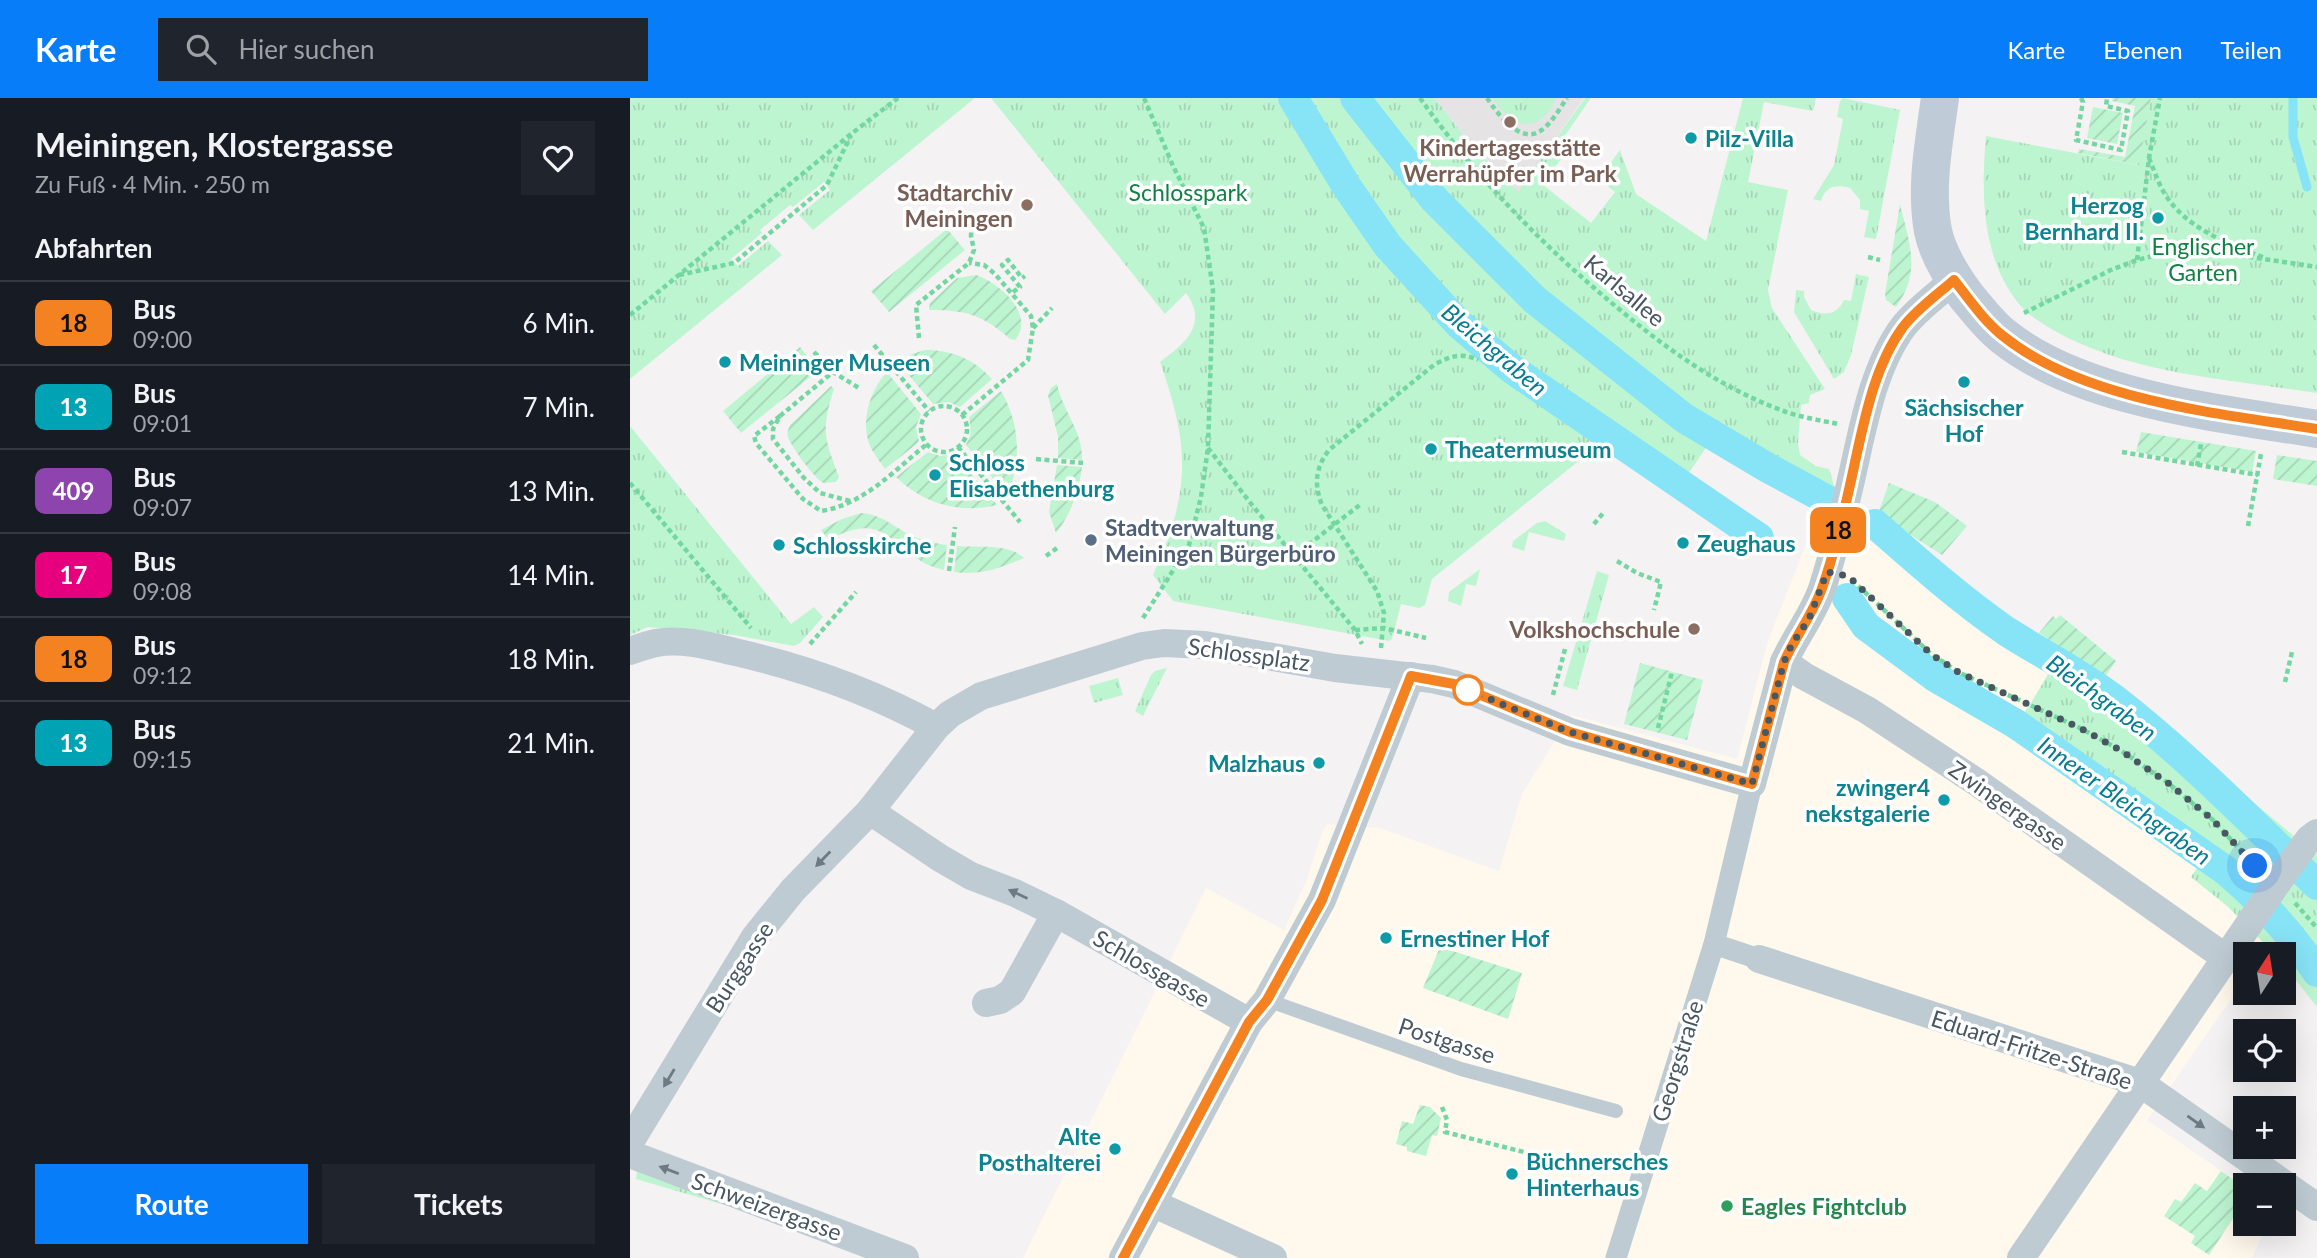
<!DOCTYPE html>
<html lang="de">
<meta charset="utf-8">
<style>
:root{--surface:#171b24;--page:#20242c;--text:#f1f3f6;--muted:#9ea1a6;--line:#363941;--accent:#087df9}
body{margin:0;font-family:Lato,sans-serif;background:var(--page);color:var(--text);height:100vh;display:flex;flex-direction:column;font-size:26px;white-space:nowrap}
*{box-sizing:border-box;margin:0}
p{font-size:23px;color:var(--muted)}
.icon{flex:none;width:38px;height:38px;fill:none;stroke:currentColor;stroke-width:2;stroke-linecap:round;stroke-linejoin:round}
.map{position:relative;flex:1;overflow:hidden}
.drawer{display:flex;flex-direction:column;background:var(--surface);width:630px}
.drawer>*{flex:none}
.badge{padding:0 14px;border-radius:10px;font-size:24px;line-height:46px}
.needle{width:46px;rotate:12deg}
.controls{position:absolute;left:1603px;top:844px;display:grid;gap:14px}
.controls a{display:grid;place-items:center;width:63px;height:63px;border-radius:0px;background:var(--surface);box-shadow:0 7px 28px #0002;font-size:35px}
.you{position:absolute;width:35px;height:35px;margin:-18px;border:5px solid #fff;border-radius:50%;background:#1a73e8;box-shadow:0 0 0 10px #1a73e833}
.map>.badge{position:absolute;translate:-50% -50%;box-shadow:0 0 0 4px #fff}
h2{padding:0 35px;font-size:26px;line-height:63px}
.round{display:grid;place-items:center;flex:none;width:74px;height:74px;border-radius:0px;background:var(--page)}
.summary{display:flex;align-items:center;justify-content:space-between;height:119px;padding:0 35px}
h1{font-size:33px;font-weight:700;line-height:52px}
.action{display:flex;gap:14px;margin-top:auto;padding:14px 35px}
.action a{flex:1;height:80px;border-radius:0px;background:var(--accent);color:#fff;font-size:28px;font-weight:700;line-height:80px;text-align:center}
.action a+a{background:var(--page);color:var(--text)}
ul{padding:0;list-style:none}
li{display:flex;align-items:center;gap:21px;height:84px;padding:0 35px;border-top:2px solid var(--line)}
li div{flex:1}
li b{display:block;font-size:26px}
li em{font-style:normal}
li .badge{min-width:77px;font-weight:700;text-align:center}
header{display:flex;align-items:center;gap:42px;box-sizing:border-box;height:98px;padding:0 35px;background:var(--accent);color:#fff}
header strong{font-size:33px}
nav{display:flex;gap:38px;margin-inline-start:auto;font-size:24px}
.search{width:490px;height:63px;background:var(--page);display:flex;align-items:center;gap:18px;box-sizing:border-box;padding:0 24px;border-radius:0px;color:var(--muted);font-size:26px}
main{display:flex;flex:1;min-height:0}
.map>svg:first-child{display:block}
.commercial{fill:#fef8ed}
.education{fill:#e6e3e5}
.grass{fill:url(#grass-tufts)}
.garden{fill:url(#garden-furrows)}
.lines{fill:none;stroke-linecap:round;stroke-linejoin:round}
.stream{stroke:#87e4f6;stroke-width:9}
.canal{stroke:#87e4f6;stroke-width:30}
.path{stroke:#72d7a0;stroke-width:4.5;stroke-dasharray:5 3.5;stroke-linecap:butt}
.service{stroke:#bfcbd3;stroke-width:14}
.pedestrian{stroke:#bfcbd3;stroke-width:21}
.minor{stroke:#bfcbd3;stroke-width:28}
.secondary{stroke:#bfccd7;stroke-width:38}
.oneway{fill:#6c7a84}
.line-casing{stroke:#fff;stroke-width:16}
.line{stroke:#f58220;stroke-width:10}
.walk{stroke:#485762;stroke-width:7;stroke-dasharray:0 12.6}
.education-dot{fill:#8d6e63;stroke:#fff;stroke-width:2.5}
.culture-dot{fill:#0f9aa8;stroke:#fff;stroke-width:2.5}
.service-dot{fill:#5c6f8a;stroke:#fff;stroke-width:2.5}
.stop-dot{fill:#fff;stroke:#f58220;stroke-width:3.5}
.leisure-dot{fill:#2e9e5b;stroke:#fff;stroke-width:2.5}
.labels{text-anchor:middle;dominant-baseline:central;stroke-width:7;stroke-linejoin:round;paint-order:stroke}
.culture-label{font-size:23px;font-weight:bold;fill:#0d838f;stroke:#fff;text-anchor:start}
.education-label{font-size:23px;font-weight:bold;fill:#785e54;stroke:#fff;text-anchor:end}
.park-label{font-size:23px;fill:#0e8242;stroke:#fff}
.street-label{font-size:23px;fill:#485762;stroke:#fff}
.service-label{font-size:23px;font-weight:bold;fill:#4e5e75;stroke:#fff;text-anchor:start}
.leisure-label{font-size:23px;font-weight:bold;fill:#27864d;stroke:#fff;text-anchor:start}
.water-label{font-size:24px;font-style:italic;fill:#047c92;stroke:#fff}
</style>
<header>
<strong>Karte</strong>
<div class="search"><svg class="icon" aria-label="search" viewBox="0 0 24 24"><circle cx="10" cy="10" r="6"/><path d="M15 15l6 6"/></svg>Hier suchen</div>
<nav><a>Karte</a><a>Ebenen</a><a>Teilen</a></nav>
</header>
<main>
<section class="drawer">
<div class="summary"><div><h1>Meiningen, Klostergasse</h1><p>Zu Fuß · 4 Min. · 250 m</p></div><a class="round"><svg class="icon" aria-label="heart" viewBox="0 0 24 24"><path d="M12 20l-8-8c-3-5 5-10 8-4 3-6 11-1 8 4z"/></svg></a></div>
<h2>Abfahrten</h2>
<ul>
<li><span class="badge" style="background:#f58220;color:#111">18</span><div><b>Bus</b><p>09:00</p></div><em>6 Min.</em></li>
<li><span class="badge" style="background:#00a3b4;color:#fff">13</span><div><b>Bus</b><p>09:01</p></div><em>7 Min.</em></li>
<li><span class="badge" style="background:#8e44ad;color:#fff">409</span><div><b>Bus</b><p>09:07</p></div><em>13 Min.</em></li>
<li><span class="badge" style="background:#e6007e;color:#fff">17</span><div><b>Bus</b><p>09:08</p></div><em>14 Min.</em></li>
<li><span class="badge" style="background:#f58220;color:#111">18</span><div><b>Bus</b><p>09:12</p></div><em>18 Min.</em></li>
<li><span class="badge" style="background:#00a3b4;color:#fff">13</span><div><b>Bus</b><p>09:15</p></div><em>21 Min.</em></li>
</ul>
<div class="action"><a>Route</a><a>Tickets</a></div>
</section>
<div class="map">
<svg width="1687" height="1160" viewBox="0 0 1687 1160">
<defs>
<pattern id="grass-tufts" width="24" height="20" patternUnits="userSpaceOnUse" patternTransform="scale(1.75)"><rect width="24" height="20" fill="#bef5d1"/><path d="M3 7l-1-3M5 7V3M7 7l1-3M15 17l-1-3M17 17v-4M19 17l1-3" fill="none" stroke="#a5d4b6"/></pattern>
<pattern id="garden-furrows" width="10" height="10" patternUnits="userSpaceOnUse" patternTransform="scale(1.75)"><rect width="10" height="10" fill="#bef5d1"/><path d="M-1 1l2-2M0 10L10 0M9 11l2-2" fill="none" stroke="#a5d4b6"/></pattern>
</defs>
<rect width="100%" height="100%" fill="#f5f2f3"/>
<!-- commercial -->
<polygon class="commercial" points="1192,405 1247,431 1336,506 1381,540 1426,567 1377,638 1569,768 1617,829 1638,847 1632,856 1615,856 1615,881 1517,1022 1615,1089 1615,1125 1638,1125 1622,1160 393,1160 576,790 654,832 677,781 692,734 697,726 750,730 869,773 892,696 941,617 1107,661 1138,543"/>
<!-- education -->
<polygon class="education" points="805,0 954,0 888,95 842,48"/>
<!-- grass -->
<g class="grass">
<polygon points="0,0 345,0 183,132 169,117 200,92 194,84 163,109 160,107 130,132 132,135 101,161 108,168 138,143 152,157 0,281"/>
<path d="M 361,0 L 805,0 L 842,48 L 888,94 L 955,0 L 961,0 L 927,49 L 935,56 L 912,86 L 961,125 L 985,94 L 969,81 L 990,52 L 1006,96 L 1076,143 L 1113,0 L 1186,0 L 1183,13 L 1134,4 L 1118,84 L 1158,92 L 1138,192 L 1142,210 L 1195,291 L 1180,297 L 1179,305 L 1171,307 L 1168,345 L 1170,357 L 1186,368 L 1199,371 L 1205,391 L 1204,397 L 1087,333 L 1055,381 L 1036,368 L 1026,381 L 971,345 L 802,481 L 795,507 L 789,510 L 771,506 L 762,541 L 759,543 L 543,503 L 523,477 C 561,394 560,349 530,264 C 554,246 579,227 556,195 L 535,216 Z"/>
<path d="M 862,0 L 927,0 C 923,6 919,14 914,19 C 893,37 874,17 862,0 Z"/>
<path d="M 1213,0 L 1270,12 L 1246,141 L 1234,139 L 1239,113 L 1230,111 L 1230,102 L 1220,90 C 1207,86 1195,88 1191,103 L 1183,101 L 1204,67 L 1213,21 L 1207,19 L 1210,3 Z"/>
<path d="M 1521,0 L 1687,0 L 1687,295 C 1599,281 1502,277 1423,232 C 1411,225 1398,217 1389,206 C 1351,159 1351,95 1356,38 L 1508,67 Z"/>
<path d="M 1226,176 L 1239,179 L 1221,257 L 1214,274 L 1204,281 L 1164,214 L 1166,192 L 1174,193 L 1174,199 L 1181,212 C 1195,218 1207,217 1214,202 L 1221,203 Z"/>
<polygon points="0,328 161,526 184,509 193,519 170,545 164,548 104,537 18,529 0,537"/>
<polygon points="915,423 936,436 934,443 899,434 894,453 882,449 883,443 907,425"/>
<polygon points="850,471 846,488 836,486 831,508 818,503 819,494"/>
<polygon points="967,473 979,477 947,592 933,588"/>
<polygon points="1440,556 1475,579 1538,634 1687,757 1687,909 1654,867 1654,856 1645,856 1597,808 1561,779 1569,767 1377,638 1400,607 1421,571"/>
<polygon points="537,570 513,618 505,613 521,577 525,573"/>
<polygon points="488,580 493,597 464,605 459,588"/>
<polygon points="8,1066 115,1113 6,1081"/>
</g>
<!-- garden -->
<g class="garden">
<polygon points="1483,0 1521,0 1509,67 1448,55 1449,51 1495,59 1505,8 1482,3"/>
<polygon points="1463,9 1493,15 1487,46 1457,40"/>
<path d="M 1270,106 C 1279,144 1292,174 1266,209 L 1256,202 L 1255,196 Z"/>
<polygon points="317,131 335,152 259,214 241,193"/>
<path d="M 346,177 C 370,185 406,217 385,242 L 380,241 C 353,217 336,212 300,212 L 299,211 L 300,205 L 327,180 Z"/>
<polygon points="170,249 189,272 111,335 93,313"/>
<path d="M 295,252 C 322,252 344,261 362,281 L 330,309 L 319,304 L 303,306 L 268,264 L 282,256 Z"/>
<path d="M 257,274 L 291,316 L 286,329 L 289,344 L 255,371 C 251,365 246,359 242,352 C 229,327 239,293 257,274 Z"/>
<path d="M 427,286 C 433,314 453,333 452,362 L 428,360 L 428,339 L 418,297 L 421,290 Z"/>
<path d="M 201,288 L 204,291 C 191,332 194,339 209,379 L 206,384 C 205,384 195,385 194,385 C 186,383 160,347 158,339 C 157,334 158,332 160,327 Z"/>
<path d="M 371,293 C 390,325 392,364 377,398 L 336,347 L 341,335 L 339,319 Z"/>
<polygon points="1511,334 1626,353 1622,374 1506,354"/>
<path d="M 298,354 L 310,358 L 325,356 L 367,407 C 329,416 294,406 266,379 Z"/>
<polygon points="1647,357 1687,363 1687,388 1643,381"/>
<path d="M 427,367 L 452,369 C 449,393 441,416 426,435 L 419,414 Z"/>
<polygon points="1259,385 1305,404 1337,428 1312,457 1248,416"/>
<path d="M 231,415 C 250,416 262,427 278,436 C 290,442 303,445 317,447 L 314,472 C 261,461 263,407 199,442 L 191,432 L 212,421 Z"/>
<path d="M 327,448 C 348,450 379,445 394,460 C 371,470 349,478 324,474 Z"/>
<polygon points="1430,517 1486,563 1475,579 1409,535 1423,518 1426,521"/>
<polygon points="1010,565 1073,582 1057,642 994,626"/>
<polygon points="810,849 892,875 878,921 793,890"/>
<polygon points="790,1007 800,1009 811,1020 807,1038 802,1037 796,1058 777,1053 777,1049 766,1046 772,1023 783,1026"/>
<polygon points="1591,1073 1615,1090 1615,1102 1579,1157 1561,1145 1565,1138 1534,1118 1545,1101 1551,1104 1565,1085 1577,1093"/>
</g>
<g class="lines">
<!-- stream -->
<polyline class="stream" points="1663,0 1663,39 1677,89"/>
<!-- canal -->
<g class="canal">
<polyline points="663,0 717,89 758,148 829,226 882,271 1129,440"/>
<polyline points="725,0 804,101 905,202 1054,320 1138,370 1201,404"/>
<path d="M 1245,426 C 1287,463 1330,501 1376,533 C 1412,556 1450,575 1484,601 C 1556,657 1621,723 1687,787"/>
<path d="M 1217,500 L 1236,528 L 1305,579 L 1386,626 L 1595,772 C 1630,801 1661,836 1687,874"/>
</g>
<!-- path -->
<g class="path">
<path d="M 790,0 C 844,76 906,141 977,201 C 1030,246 1086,288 1151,312 C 1168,319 1189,322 1208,326"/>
<path d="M 857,0 C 868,16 891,49 913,31 C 923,23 930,10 937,0"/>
<polyline points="1451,0 1453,4 1446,42 1491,52 1498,13 1476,8 1477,0"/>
<path d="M 1519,60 C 1523,70 1527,81 1532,91 C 1553,130 1597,145 1635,160"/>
<polyline points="1238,159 1250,162"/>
<polyline points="1507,162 1519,60 1530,0"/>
<polyline points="49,177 104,165 197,87 221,37"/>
<polyline points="383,194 390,189 372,167 378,162 392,180 395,178"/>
<polyline points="1394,215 1483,171 1507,162 1542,153 1573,152 1687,169"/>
<polyline points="0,217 221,36 268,0"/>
<polyline points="403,230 422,210"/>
<polyline points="289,240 286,207 339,165 344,152 341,138 342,117"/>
<polyline points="244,247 299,313"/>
<polyline points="184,254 203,274"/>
<circle cx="314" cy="331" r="23"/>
<polyline points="332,317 398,262 403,230 401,218 365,176 354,167 339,165"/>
<path d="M 150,318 L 124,338 L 126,345 L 173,401 L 191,413 C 233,407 265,372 297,346"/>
<polyline points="328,349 390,424"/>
<polyline points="578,350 622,407 725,532 732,546"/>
<polyline points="1492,354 1628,377"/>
<polyline points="406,361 453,365"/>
<polyline points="1567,368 1571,346"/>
<polyline points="0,385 121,530"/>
<polyline points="220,403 190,395 174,380 143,341 143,331 150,318 203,274 229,290"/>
<polyline points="964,426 974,414"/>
<polyline points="1618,428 1631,356"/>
<polyline points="665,457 731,406"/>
<polyline points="416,458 427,450"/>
<polyline points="987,463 1007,475 1031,484 1024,512"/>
<polyline points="319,473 325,429"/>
<polyline points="1222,482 1301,556 1328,574 1450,630 1490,652 1538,685 1583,722 1625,768"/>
<polyline points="513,520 559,447 571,399 578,350 583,192 574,130 543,68 514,0"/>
<polyline points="725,532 754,530 796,540"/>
<polyline points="180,546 226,494"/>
<path d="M 751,550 L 754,515 L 747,493 L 692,407 C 684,387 685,370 699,352 L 805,266 C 822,258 831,254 848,262"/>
<polyline points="1655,584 1662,554"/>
<polyline points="923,597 935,551"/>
<polyline points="1028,630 1042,574"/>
<polyline points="1665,805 1687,830"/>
<polyline points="812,1009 817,1022 815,1034 945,1067"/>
</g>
<!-- service -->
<polyline class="service" points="637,902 831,971 986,1013"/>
<!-- pedestrian -->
<g class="pedestrian">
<polyline points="1084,846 1129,861"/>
<polyline points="986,1160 1084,846 1122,686"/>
</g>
<!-- minor -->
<g class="minor">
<path d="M 0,553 C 8,550 17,547 26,545 C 51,540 80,548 105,554 C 175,570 243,594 306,629"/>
<polyline points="1154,564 1174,578 1237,612 1345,683 1596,860"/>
<polyline points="240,713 310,760 341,778 385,795 426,815 619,924"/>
<polyline points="1129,861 1510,985 1687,1109"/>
<polyline points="356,905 370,902 382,894 426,815"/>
<path d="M 0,1044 L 125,839 L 163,792 L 240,713 L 306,629 L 320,616 L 351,598 L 512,548 L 534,545 L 575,547 L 705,570 L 802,581 L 824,586 L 940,634 L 1122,686 L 1154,564 C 1166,537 1184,516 1193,488 C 1202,458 1211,426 1218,395 C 1231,342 1240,274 1273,229 C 1287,211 1307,197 1324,182"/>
<polyline points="0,1056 275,1160"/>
<polyline points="522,1105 643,1160"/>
<polyline points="493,1160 619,924 637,902 692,802 781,578"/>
<polyline points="1391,1160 1645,788 1679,741 1687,735"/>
</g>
<!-- secondary -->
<path class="secondary" d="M 1310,0 C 1304,44 1295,89 1303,133 C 1308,157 1322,179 1337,199 C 1348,212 1359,227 1373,238 C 1451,301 1590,315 1687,331"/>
</g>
<!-- one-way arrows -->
<defs><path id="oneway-solid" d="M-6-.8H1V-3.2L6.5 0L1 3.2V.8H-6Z" transform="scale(1.75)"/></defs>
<g class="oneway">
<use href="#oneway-solid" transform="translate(193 761) rotate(134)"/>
<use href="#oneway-solid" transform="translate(388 796) rotate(-155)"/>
<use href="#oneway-solid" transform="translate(39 980) rotate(121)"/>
<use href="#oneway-solid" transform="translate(1566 1024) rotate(35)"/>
<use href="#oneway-solid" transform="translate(39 1072) rotate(-159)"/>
</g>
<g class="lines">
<!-- line casing -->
<g class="line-casing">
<path id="line" d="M 493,1160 L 619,924 L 637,902 L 692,802 L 781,578 L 824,586 L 940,634 L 1122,686 L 1154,564 C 1165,539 1181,519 1191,493 C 1206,452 1216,407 1225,364 C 1235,319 1245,267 1273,229 C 1287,211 1307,197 1324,182 C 1339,201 1354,223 1373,238 C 1454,303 1588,315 1687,331"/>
</g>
<!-- line -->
<use href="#line" class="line"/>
<!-- walk -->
<polyline class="walk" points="838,592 940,634 1122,686 1154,564 1162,546 1179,521 1197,474 1218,478 1301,556 1328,574 1450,630 1490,652 1538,685 1583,722 1625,768"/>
</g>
<!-- markers -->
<g class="education-dot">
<circle cx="880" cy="24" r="7"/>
<circle cx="397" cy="107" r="7"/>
<circle cx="1064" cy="531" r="7"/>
</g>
<g class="culture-dot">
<circle cx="1061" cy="40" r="7"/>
<circle cx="1528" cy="120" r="7"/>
<circle cx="95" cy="264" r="7"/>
<circle cx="1334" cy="284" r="7"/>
<circle cx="801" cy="351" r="7"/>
<circle cx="305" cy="377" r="7"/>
<circle cx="1053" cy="445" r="7"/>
<circle cx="149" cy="447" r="7"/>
<circle cx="689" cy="665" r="7"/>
<circle cx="1314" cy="702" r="7"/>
<circle cx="756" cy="840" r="7"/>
<circle cx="485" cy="1051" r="7"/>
<circle cx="882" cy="1076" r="7"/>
</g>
<circle class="service-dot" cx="461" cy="442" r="7"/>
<circle class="stop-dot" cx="838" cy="592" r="14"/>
<circle class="leisure-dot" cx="1097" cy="1108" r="7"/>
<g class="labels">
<!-- culture labels -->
<g class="culture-label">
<text x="1075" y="40">Pilz-Villa</text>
<text x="1514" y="107" text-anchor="end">Herzog<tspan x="1514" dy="26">Bernhard II.</tspan></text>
<text x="109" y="264">Meininger Museen</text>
<text x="1334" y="309" text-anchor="middle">Sächsischer<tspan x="1334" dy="26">Hof</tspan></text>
<text x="815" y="351">Theatermuseum</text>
<text x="319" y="364">Schloss<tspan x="319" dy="26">Elisabethenburg</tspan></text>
<text x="1067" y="445">Zeughaus</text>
<text x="163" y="447">Schlosskirche</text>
<text x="675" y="665" text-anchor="end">Malzhaus</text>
<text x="1300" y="689" text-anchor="end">zwinger4<tspan x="1300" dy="26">nekstgalerie</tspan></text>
<text x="770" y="840">Ernestiner Hof</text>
<text x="471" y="1038" text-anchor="end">Alte<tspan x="471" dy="26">Posthalterei</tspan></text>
<text x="896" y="1063">Büchnersches<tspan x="896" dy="26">Hinterhaus</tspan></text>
</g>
<!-- education labels -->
<g class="education-label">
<text x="880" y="49" text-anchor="middle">Kindertagesstätte<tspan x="880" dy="26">Werrahüpfer im Park</tspan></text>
<text x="383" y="94">Stadtarchiv<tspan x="383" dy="26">Meiningen</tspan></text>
<text x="1050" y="531">Volkshochschule</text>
</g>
<!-- park labels -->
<g class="park-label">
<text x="558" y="94">Schlosspark</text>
<text x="1573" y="148">Englischer<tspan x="1573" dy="26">Garten</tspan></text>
</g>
<!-- street labels -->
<g class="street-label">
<text transform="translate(995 192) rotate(40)">Karlsallee</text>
<text transform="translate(619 556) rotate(8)">Schlossplatz</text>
<text transform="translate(1378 707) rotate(35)">Zwingergasse</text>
<text transform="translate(109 869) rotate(-57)">Burggasse</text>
<text transform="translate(522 870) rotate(30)">Schlossgasse</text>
<text transform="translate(817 942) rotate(18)">Postgasse</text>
<text transform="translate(1402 951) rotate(18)">Eduard-Fritze-Straße</text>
<text transform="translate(1047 963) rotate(-73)">Georgstraße</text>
<text transform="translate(137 1108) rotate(20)">Schweizergasse</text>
</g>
<!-- service labels -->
<g class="service-label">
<text x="475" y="429">Stadtverwaltung<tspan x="475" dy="26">Meiningen Bürgerbüro</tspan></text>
</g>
<!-- leisure labels -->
<g class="leisure-label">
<text x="1111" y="1108">Eagles Fightclub</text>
</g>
<!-- water labels -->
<g class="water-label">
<text transform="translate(865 251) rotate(40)">Bleichgraben</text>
<text transform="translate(1472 599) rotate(36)">Bleichgraben</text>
<text transform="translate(1495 702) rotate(35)">Innerer Bleichgraben</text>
</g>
</g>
</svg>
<div class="controls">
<a><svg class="needle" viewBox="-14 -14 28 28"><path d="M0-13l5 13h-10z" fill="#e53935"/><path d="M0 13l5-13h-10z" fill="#9ea1a6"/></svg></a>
<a><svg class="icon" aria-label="locate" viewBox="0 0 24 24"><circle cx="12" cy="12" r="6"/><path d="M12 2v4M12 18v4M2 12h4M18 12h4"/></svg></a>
<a>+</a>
<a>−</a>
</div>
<div class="you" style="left:1625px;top:768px"></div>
<b class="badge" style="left:1208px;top:432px;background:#f58220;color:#111">18</b>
</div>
</main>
